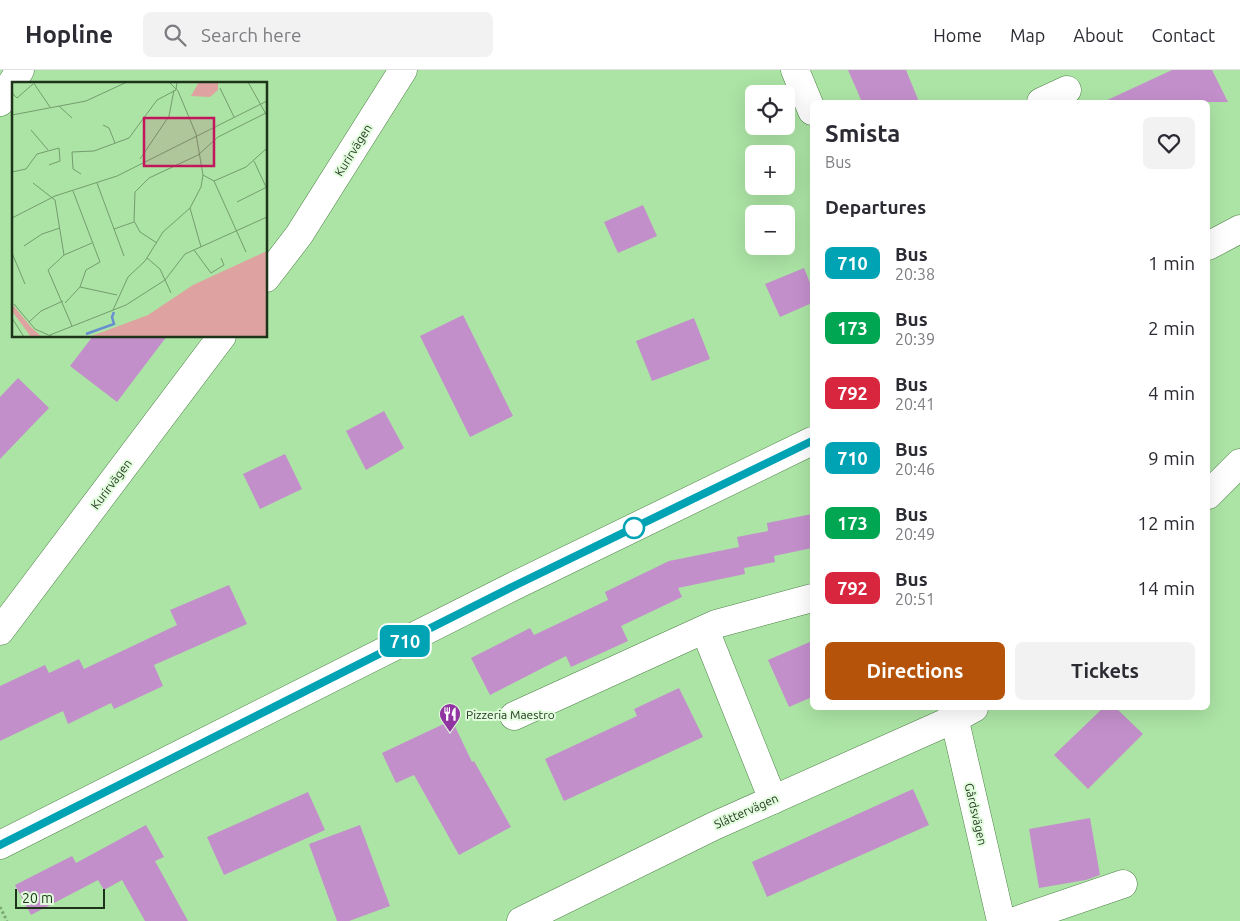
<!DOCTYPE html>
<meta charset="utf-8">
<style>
:root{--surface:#fff;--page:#f2f2f3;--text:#2b2b33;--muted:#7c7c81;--line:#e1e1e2;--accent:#b45309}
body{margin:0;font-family:Ubuntu,sans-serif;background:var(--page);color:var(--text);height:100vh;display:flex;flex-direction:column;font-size:19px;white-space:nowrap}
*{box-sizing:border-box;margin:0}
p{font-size:16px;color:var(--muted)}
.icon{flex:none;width:28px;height:28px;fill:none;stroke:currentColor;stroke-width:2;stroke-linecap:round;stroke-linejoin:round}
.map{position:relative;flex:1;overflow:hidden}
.details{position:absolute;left:810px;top:30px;width:400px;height:610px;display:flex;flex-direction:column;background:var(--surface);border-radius:8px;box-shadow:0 5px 20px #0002}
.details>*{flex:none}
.badge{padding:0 10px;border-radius:8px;font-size:18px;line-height:32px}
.controls{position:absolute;left:745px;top:15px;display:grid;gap:10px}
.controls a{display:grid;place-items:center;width:50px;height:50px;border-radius:8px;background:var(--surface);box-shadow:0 5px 20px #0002;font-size:25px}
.scale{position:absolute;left:15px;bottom:12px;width:90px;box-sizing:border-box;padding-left:5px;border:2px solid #1d331a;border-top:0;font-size:14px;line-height:18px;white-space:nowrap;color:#1d331a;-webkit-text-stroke:4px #e1fcdc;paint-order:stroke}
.map>.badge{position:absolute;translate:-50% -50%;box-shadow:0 0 0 2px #fff}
h2{padding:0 15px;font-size:19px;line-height:45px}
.round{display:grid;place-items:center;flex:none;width:52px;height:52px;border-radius:8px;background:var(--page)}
.overview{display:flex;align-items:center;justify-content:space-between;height:85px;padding:0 15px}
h1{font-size:24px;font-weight:700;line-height:38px}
.action{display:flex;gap:10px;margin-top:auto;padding:10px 15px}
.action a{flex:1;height:58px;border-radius:8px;background:var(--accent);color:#fff;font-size:20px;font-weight:700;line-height:58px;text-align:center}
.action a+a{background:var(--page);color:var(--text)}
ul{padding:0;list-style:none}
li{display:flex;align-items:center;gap:15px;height:65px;padding:0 15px}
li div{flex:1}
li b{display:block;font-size:19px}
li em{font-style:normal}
li .badge{min-width:55px;font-weight:700;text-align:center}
header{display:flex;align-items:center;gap:30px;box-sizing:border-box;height:70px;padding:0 25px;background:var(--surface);border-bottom:1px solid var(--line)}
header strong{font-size:24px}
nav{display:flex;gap:28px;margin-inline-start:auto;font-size:18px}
.search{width:350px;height:45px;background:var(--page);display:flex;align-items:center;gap:12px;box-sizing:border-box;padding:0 18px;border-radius:8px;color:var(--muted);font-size:19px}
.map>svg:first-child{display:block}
.building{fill:#c38fcb}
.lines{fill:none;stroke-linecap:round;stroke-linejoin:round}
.minor-casing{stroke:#4d8047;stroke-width:29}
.path{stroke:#7aa674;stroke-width:3;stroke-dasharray:2.5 2.5;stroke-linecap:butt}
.minor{stroke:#fff;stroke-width:28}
.line-casing{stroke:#fff;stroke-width:11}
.line{stroke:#00a3b4;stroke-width:8}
.stop-dot{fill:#fff;stroke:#00a3b4;stroke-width:2.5}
.labels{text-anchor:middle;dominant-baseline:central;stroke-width:4;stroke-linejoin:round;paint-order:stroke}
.street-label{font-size:12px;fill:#1d331a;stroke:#e1fcdc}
.poi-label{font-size:12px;fill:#1d331a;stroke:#e1fcdc;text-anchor:start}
.inset-river{fill:none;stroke:#698ed0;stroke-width:2.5}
.inset-road{fill:none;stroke:#739d6d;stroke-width:1}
.view{fill:#c2185b;fill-opacity:0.15;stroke:#c2185b;stroke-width:2.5}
.inset-edge{fill:none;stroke:#1d331a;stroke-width:2.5}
</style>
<header>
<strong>Hopline</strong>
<div class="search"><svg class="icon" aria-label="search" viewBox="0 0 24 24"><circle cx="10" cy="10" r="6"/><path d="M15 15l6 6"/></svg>Search here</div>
<nav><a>Home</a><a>Map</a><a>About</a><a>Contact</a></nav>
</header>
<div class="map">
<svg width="1240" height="851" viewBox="0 0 1240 851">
<rect width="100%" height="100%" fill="#ace4a5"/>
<!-- building -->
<g class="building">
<polygon points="848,0 906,0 919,32 862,32"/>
<polygon points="1172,0 1212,0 1228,32 1103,32"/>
<polygon points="643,135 657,166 618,183 604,152"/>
<polygon points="804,198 812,218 812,233 780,247 765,214"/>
<polygon points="463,245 513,346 470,367 420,266"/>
<polygon points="694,248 710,289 652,311 636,271"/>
<polygon points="93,266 167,266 117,332 70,296"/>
<polygon points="18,308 49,338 0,389 0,327"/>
<polygon points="384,341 404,378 366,400 346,361"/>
<polygon points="285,384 302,419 260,439 243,404"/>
<polygon points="812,444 812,478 774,486 775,492 744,498 745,504 678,518 682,527 621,556 628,571 571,597 566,586 490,625 471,588 530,558 534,565 608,530 605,522 669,491 739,477 737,467 768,461 767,453"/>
<polygon points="229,515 247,554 154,595 163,616 114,639 111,633 68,654 63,641 0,671 0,616 45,595 49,603 79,589 84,599 177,555 170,540"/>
<polygon points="812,571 812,627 789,637 768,590"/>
<polygon points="679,618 703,667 564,731 545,689 637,646 634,639"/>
<polygon points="1103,638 1116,638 1143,664 1088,719 1054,685"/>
<polygon points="452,650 472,692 474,691 511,757 459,785 414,705 396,713 382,683"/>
<polygon points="913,719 929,755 767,827 752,792"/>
<polygon points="308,722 325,760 224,805 207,767"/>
<polygon points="1090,748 1100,805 1086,810 1039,818 1029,759"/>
<polygon points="146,755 164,787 155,791 188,851 145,851 122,810 104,820 98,810 31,845 15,815 72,786 76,793"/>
<polygon points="360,755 390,836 349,851 337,851 309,774"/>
</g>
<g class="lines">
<!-- minor casing -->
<g class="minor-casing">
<g id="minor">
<polyline points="795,0 812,41"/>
<polyline points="0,32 20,0"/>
<polyline points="1041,32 1067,20"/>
<polyline points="1208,176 1240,159"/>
<polyline points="266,208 299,165 403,0"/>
<polyline points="1208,425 1240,393"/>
<polyline points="705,560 773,730"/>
<polyline points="0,561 222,266"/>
<polyline points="952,638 1001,851"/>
<polyline points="514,646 716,554 812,528"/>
<polyline points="0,775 514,516 812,371"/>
<polyline points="521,851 714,756 954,649 974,638"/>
<polyline points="1015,851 1123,814"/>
</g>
</g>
<!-- path -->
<polyline class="path" points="0,837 7,851"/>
<!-- minor -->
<use href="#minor" class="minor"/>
</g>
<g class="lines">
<!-- line casing -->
<g class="line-casing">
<polyline id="line" points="0,775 514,516 812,371"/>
</g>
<!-- line -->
<use href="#line" class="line"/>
</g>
<!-- icons -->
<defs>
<g id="restaurant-pin" transform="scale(1.125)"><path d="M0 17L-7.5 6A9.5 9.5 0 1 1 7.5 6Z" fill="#9136a0" stroke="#e1fcdc"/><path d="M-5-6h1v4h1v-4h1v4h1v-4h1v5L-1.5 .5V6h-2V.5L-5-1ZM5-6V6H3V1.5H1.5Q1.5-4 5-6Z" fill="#fff"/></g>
</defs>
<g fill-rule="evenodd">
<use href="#restaurant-pin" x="450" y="644"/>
</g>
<!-- markers -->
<circle class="stop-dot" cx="634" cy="458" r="10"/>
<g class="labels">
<!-- street labels -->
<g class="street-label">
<text transform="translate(353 80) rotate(-58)">Kurirvägen</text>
<text transform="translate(111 414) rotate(-53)">Kurirvägen</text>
<text transform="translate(746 741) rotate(-24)">Slåttervägen</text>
<text transform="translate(976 744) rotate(77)">Gårdsvägen</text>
</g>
<!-- poi labels -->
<g class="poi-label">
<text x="466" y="644">Pizzeria Maestro</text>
</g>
</g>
<!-- overview -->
<g transform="translate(12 12)">
<rect width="255" height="255" fill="#ace4a5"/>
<path d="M 187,0 L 206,0 L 206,8 L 198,15 L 179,14 ZM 255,169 L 255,255 L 77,255 L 136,233 L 181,203 ZM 0,222 L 19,245 L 30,255 L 19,255 L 0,229 Z" fill="#dea3a0"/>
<path class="inset-river" d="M 74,252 L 102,242 L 100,235 L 102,230"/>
<path class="inset-road" d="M 21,0 L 38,25M 236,0 L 255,34M 208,6 L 222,35M 0,11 L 5,16 L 21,2M 47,24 L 60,36M 0,33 L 74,19 L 115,0M 91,43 L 97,46 L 103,61M 19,48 L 36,68M 128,77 L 157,34 L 162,8M 242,79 L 254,105M 0,90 L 14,87 L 25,72 L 47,66 L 48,79 L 37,83M 69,92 L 61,87 L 60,70 L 82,69 L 117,56 L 145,18 L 164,8 L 165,0M 191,93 L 202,99 L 234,170M 202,99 L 234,85 L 255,66M 21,101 L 43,118 L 52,173M 85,101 L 112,174M 225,120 L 255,105M 178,126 L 189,165M 0,136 L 43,114 L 105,94 L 255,19M 102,147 L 122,140M 145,161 L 128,150 L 122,139 L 123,110 L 137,96 L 186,73 L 206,55 L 254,31M 12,164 L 30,152 L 48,146M 182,168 L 199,191 L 212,183 L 209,176M 0,171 L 13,202M 135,176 L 148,187 L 159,211M 68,205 L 105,213M 53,221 L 68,205 L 74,188 L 88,180 L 61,109M 2,222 L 23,247 L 41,255M 101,228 L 116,195 L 133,179 L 151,150 L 178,126 L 189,105 L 191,93 L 184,52 L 166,9 L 157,0M 0,236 L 12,255M 17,240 L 29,229 L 51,219M 60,244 L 36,188 L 52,173 L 80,161M 38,253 L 114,223 L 153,198 L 173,172 L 255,135"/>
<path class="view" d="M 132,36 L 202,36 L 202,84 L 132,84 Z"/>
<rect width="255" height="255" class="inset-edge"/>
</g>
</svg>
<div class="controls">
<a><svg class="icon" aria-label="locate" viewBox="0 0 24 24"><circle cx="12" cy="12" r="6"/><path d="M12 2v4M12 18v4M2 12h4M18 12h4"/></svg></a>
<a>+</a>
<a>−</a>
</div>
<div class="scale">20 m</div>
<b class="badge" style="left:405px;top:571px;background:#00a3b4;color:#fff">710</b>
<section class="details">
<div class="overview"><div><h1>Smista</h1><p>Bus</p></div><a class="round"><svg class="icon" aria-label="heart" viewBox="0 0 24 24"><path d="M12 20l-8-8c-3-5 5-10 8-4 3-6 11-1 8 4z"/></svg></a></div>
<h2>Departures</h2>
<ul>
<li><span class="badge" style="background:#00a3b4;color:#fff">710</span><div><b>Bus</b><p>20:38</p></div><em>1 min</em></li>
<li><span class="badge" style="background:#00a651;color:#fff">173</span><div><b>Bus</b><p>20:39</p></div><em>2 min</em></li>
<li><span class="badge" style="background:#d7263d;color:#fff">792</span><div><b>Bus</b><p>20:41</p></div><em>4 min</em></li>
<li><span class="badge" style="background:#00a3b4;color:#fff">710</span><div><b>Bus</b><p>20:46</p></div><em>9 min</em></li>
<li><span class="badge" style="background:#00a651;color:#fff">173</span><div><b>Bus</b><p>20:49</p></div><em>12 min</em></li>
<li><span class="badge" style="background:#d7263d;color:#fff">792</span><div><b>Bus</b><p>20:51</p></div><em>14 min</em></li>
</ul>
<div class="action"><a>Directions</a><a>Tickets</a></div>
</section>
</div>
